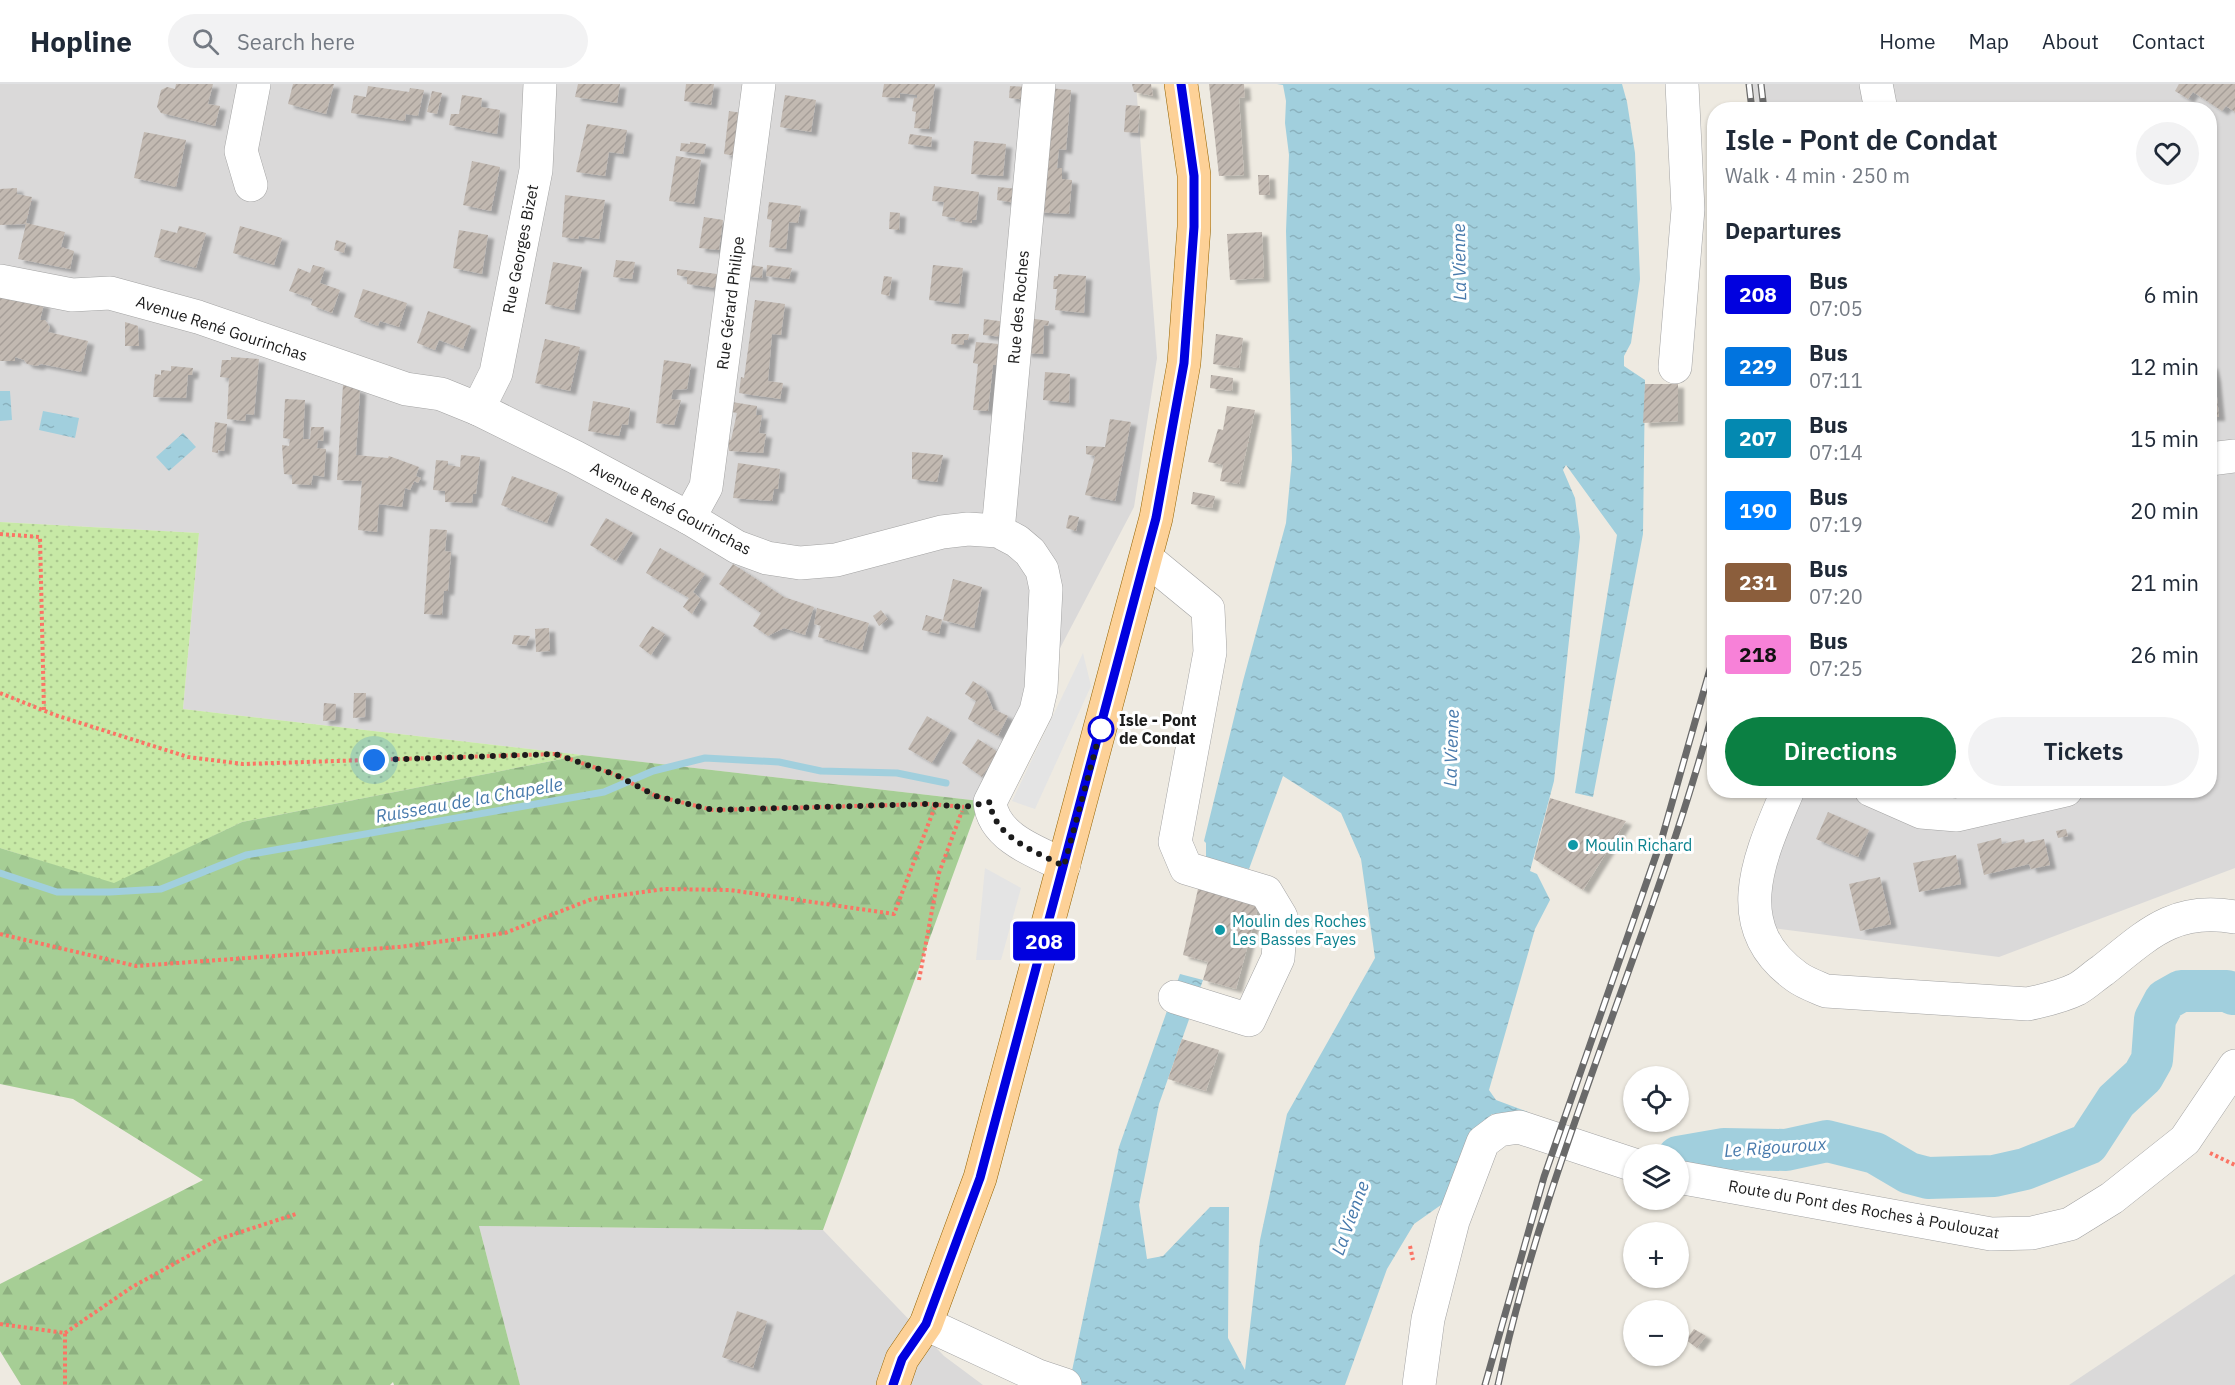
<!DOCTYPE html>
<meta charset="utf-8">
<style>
:root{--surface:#fff;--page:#f2f2f3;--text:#1f2937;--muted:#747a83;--line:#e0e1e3;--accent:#0b8043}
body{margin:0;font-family:"IBM Plex Sans",sans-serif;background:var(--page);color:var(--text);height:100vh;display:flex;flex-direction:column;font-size:22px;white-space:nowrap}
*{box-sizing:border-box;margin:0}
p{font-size:20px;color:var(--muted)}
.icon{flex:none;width:33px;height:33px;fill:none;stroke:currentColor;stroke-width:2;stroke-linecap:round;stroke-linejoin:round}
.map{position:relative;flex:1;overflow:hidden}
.sheet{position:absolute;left:1707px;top:18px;width:510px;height:696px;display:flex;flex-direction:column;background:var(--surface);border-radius:24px;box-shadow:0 2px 4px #0004}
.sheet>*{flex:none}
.badge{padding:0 12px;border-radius:4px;font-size:21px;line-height:39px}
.fabs{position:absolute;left:1623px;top:982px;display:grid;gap:12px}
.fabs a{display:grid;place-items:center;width:66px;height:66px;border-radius:50%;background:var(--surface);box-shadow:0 2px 4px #0004;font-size:30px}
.you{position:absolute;width:30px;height:30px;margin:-15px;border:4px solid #fff;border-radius:50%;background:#1a73e8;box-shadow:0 0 0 9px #1a73e833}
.map>.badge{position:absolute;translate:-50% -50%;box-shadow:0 0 0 3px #fff}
h2{padding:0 18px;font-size:22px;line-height:54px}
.round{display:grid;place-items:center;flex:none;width:63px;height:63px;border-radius:32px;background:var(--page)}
.summary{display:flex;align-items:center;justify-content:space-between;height:102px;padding:0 18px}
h1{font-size:28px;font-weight:600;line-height:45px}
.action{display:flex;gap:12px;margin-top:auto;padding:12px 18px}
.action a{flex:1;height:69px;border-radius:36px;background:var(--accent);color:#fff;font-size:24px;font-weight:600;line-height:69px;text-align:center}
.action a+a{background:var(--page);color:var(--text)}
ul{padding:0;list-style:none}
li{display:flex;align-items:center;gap:18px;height:72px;padding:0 18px}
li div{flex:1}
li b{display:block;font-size:22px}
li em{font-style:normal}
li .badge{min-width:66px;font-weight:700;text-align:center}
header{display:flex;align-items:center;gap:36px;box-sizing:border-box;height:84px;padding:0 30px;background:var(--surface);border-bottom:2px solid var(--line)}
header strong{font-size:28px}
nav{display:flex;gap:33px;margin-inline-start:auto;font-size:21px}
.search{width:420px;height:54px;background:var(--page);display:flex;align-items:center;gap:15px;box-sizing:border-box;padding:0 21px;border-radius:33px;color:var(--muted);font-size:22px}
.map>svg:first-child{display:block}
.residential{fill:#dad9d9}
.grass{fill:url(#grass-dots)}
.forest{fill:url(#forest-firs)}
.parking{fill:#e4e4e4}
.water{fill:url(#water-ripples)}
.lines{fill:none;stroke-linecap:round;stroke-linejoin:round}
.stream{stroke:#a1cfdd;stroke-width:7}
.river{stroke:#a1cfdd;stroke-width:42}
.building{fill:url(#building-hatch);filter:url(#shadow)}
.minor-casing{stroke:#a3a3a3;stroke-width:34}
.major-casing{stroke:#946300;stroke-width:34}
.path{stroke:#fb7465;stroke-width:4;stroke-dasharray:3 3;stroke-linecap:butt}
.minor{stroke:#fff;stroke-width:33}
.major{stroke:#fdd197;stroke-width:33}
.rail-casing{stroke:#6a6a6a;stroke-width:7}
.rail{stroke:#fff;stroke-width:4.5;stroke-dasharray:14;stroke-linecap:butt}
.line-casing{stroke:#fff;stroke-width:14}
.line{stroke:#0101df;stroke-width:9}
.walk{stroke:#1c1c1c;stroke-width:6;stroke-dasharray:0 10.8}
.stop-dot{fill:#fff;stroke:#0101df;stroke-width:3}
.culture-dot{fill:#0f9aa8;stroke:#fff;stroke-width:2}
.labels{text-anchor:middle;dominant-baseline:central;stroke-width:6;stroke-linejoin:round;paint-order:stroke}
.street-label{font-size:16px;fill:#1c1c1c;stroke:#fff}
.stop-label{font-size:16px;font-weight:bold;fill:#1c1c1c;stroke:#fff;text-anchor:start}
.culture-label{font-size:16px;fill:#0d838f;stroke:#fff;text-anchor:start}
.water-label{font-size:18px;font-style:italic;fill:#487aac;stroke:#fff}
</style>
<header>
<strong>Hopline</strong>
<div class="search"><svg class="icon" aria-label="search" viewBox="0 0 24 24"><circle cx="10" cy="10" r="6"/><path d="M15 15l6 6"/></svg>Search here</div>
<nav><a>Home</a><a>Map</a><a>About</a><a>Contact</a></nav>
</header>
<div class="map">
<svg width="2235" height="1301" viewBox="0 0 2235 1301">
<defs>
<pattern id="grass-dots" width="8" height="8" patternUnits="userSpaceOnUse" patternTransform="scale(1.5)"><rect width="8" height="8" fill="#c7e9a6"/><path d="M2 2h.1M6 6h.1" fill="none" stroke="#aac78e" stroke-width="1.8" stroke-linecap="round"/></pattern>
<pattern id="forest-firs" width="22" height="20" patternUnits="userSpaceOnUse" patternTransform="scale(1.5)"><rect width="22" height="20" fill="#a6ce95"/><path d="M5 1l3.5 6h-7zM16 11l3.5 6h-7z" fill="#8eb080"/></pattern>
<pattern id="water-ripples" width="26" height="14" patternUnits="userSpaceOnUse" patternTransform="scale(1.5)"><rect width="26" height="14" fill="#a1cfdd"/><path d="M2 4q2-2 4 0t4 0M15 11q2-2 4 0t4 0" fill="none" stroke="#8ab1bd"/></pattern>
<pattern id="building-hatch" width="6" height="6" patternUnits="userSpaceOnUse" patternTransform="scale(1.5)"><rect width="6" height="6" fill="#c2b9b1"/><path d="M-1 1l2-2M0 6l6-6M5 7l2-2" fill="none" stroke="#a69e98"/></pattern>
<filter id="shadow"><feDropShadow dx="6" dy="4" stdDeviation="1.5" flood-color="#0004"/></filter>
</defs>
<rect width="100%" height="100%" fill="#eeeae1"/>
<!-- residential -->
<g class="residential">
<polygon points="0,0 1136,0 1157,274 1134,423 980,717 183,625 199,449 0,438"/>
<polygon points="1752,0 2235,0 2235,784 1999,873 1765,843 1790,707 2210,706 2210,26 1757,25"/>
<polygon points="479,1142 823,1146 944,1272 983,1301 520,1301"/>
<polygon points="2235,1190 2235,1301 2069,1301"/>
</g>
<!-- grass -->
<polygon class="grass" points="0,438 199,449 183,625 582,671 242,738 114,800 0,764"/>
<!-- forest -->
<polygon class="forest" points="582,671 980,717 823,1146 479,1142 520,1301 394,1301 393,1298 390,1301 21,1301 0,1267 0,1200 203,1096 73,1015 0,1000 0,764 114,799 242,738"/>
<!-- parking -->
<g class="parking">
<polygon points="1083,569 1091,602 1035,725 1012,717"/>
<polygon points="985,784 1021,804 1001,876 976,876"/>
</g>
<!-- water -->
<g class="water">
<polygon points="1277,0 1622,0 1627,18 1635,69 1640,195 1631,259 1624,272 1624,282 1645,296 1643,450 1593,713 1575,709 1617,451 1566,381 1563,386 1575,414 1580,453 1554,697 1530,787 1537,790 1550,816 1535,845 1489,1006 1496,1016 1528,1028 1524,1039 1492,1030 1487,1035 1448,1116 1414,1140 1387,1185 1345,1301 1069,1301 1119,1063 1180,890 1203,896 1159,1020 1139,1121 1147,1175 1163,1172 1210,1123 1229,1123 1228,1254 1245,1286 1260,1156 1287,1030 1375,874 1361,775 1341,729 1283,692 1249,785 1206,774 1206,759 1204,757 1243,597 1286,439 1292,375 1286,147 1289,71 1285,39 1286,17 1283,1"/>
<polygon points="0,307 10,307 12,336 0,337"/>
<polygon points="43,327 79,334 75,354 39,346"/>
<polygon points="183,349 196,363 169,387 156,373"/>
</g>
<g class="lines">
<!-- stream -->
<polyline class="stream" points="0,789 57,808 110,808 161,805 246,771 604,708 653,687 705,674 779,678 821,687 897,689 946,699"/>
<!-- river -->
<polyline class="river" points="1678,1073 1724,1065 1786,1066 1827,1057 1875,1069 1909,1089 1928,1094 1994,1092 2025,1085 2088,1060 2116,1017 2143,992 2152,976 2155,935 2165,916 2181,907 2227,907 2233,910"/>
</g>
<!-- building -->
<g class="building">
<polygon points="176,0 213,0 208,20 220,22 215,42 161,29 157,23 161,6 167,3 175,5"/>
<polygon points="293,0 334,0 326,30 288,20"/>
<polygon points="578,0 620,0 617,19 575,13"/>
<polygon points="686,0 714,0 711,21 684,17"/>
<polygon points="884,0 935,0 929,45 914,44 916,28 912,27 914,14 917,14 917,11 900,9 900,14 882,13"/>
<polygon points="1132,0 1151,0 1153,12 1134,8"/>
<polygon points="1209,0 1244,0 1245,13 1239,14 1244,91 1219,92"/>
<polygon points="2179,0 2235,0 2235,28 2226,22 2222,27 2193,8 2188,15 2175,7"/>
<polygon points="368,2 409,8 410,4 424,6 418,32 406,30 405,37 351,29 354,11 366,13"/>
<polygon points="1010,2 1029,3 1028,16 1009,14"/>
<polygon points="1048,4 1071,6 1066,66 1059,65 1057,84 1062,84 1062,95 1072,96 1069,130 1037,128"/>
<polygon points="432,7 442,9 437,30 427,28"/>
<polygon points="462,11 482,14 481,23 500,26 497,50 449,41 451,30 459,30"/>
<polygon points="785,11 816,16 811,48 780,43"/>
<polygon points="1126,21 1140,22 1138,49 1124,48"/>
<polygon points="729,27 748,30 742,73 724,70"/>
<polygon points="587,40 627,46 623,70 609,68 605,92 576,88"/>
<polygon points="144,48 186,56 176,103 134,94"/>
<polygon points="910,50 932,53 931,63 908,60"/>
<polygon points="974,57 1006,60 1003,92 971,90"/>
<polygon points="690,58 706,60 704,70 680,67 681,59 690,60"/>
<polygon points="676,72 701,76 694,120 669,117"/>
<polygon points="472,77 500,83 491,127 463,121"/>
<polygon points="1258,91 1269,91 1270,111 1259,111"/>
<polygon points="934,102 979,108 976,136 972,136 972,139 955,137 956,134 942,132 944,118 932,117"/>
<polygon points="998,103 1018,105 1016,119 997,116"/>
<polygon points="17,104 17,110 32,113 26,139 65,148 61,163 74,167 70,185 18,175 26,140 0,141 0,105"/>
<polygon points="565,111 605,116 599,155 579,152 578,155 562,153"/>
<polygon points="769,118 801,122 798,139 789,138 786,165 769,163 772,136 767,135"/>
<polygon points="890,128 900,129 899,146 889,145"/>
<polygon points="704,133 723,136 719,166 699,164"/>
<polygon points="179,142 206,149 196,184 154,173 161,145 177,149"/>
<polygon points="240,142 282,154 274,181 233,169"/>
<polygon points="459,146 488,151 482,190 453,184"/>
<polygon points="1262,148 1264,194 1230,196 1227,150"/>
<polygon points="336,156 346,159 344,169 334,166"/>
<polygon points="616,176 635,178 632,195 613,193"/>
<polygon points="553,178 582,183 574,226 545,220"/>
<polygon points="745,180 763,183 762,194 743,192"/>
<polygon points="313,181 325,184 320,199 340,206 332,229 311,221 313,215 289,207 298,184 310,189"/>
<polygon points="767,181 792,184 789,195 766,192"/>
<polygon points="933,181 963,184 959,220 929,216"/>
<polygon points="677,185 725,191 724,205 687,200 687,193 677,191"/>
<polygon points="1058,190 1086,192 1084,229 1055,226 1057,205 1053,205 1054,192 1058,192"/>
<polygon points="884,192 892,193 889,212 881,210"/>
<polygon points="363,205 407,219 399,243 380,237 378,242 354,233"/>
<polygon points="0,211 44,220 40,236 45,236 50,243 48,248 88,257 81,288 41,280 37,282 27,280 24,276 15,273 15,277 0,277"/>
<polygon points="755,216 785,220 781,251 772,250 768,297 783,299 780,315 739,309 741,293 744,294"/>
<polygon points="428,227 471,242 463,265 439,256 435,266 417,259"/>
<polygon points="1028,234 1049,237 1048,242 1044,241 1043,270 1025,269"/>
<polygon points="984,235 1006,238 1004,253 983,251"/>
<polygon points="125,238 138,242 139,262 125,262"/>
<polygon points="952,250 969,250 968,256 964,256 964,261 951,260"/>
<polygon points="1216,250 1243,254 1239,284 1213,280"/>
<polygon points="545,255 580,263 570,307 535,299"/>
<polygon points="976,258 999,260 997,281 993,281 988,327 973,326 978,280 973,279"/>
<polygon points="231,273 259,275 254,331 246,330 245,337 227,335 229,294 220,293 222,276 231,276"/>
<polygon points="664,276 691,280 687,305 673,306 671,315 681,316 674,341 656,339"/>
<polygon points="2210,281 2212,281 2215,294 2219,333 2210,333"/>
<polygon points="171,282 193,284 192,291 188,291 186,314 153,313 155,290 161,291 161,286 171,287"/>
<polygon points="1045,288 1070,290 1069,319 1043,316"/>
<polygon points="1211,291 1233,294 1232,307 1210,304"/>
<polygon points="1645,300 1678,300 1678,337 1643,339"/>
<polygon points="343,301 360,306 356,371 388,374 389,372 419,383 416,392 421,394 418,399 414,397 410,406 405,404 402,423 379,420 377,448 358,446 362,397 337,396"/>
<polygon points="285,315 305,316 303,355 310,355 311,343 324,343 323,357 318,356 317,364 326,365 324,393 313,391 311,401 292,400 292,391 284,390 282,361 289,362 290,355 283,354"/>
<polygon points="593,317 630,324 628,341 622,340 619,352 588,347"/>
<polygon points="732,318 757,322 756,331 762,331 759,349 766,350 763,369 729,367 728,355 731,356 737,329 731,328"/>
<polygon points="1227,322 1255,326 1239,400 1220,397 1223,381 1208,378 1218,345 1223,346"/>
<polygon points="1110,335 1131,338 1115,417 1085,411 1095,372 1086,370 1086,362 1105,363"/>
<polygon points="215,338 227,340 224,367 218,366 218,369 212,368"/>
<polygon points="912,368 943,371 937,398 912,395"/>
<polygon points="461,371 480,373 476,410 473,410 472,419 445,418 445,407 433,406 436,376 448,377 448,381 460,383"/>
<polygon points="738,379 780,385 778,405 774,405 772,417 733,414"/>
<polygon points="512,392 558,409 547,439 501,421"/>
<polygon points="1193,408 1215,412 1212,424 1191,420"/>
<polygon points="1069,431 1079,433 1076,447 1066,444"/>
<polygon points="606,434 633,449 616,477 590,461"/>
<polygon points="430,445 447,446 445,467 451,468 448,507 444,507 442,531 424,530"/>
<polygon points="660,464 705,490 693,508 701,515 692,530 683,523 689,514 646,489"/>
<polygon points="733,480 784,513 814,523 805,551 784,544 768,552 753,542 761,529 719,500"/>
<polygon points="953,495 982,503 974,544 942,536 939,550 922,546 926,531 943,536"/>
<polygon points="817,524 869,539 862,566 818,553 821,542 814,540"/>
<polygon points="881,526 888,535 879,542 873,532"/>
<polygon points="652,542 665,550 651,571 639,562"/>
<polygon points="549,544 550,567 536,568 535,545"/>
<polygon points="514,551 530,552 526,562 512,560"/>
<polygon points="973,597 985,605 993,625 1008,632 998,652 968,635 976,617 965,610"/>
<polygon points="354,609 366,609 365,633 353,634"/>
<polygon points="324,619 336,620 335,636 323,637"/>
<polygon points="927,632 951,646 932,679 908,665"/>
<polygon points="978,655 998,668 982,693 962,679"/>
<polygon points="1550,714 1626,737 1583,806 1534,775"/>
<polygon points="1828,728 1869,746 1858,773 1816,755"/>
<polygon points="2066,745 2068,752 2058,754 2056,747"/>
<polygon points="2001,754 2002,760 2024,755 2025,759 2044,755 2050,781 2031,785 2029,780 1984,791 1977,760"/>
<polygon points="1956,771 1961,800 1919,808 1913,779"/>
<polygon points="1880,793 1891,840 1860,847 1849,800"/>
<polygon points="1200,796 1259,820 1236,905 1203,896 1208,878 1183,871"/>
<polygon points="1182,955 1219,966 1206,1007 1168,995"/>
<polygon points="737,1227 767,1237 753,1284 722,1273"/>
<polygon points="1694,1245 1706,1252 1697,1264 1686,1256"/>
</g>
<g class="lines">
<!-- minor casing -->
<g class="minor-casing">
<g id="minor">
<polyline points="1876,0 1881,26"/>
<polyline points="251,101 241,67 254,0"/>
<path d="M 0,197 L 72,211 L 110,209 L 198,233 L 406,305 L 441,310 L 478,325 L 575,373 L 689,434 L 737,463 L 767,474 L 800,479 L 836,476 L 942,448 L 968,445 L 998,447 L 1017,457 L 1030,468 L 1042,486 L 1046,505 L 1041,605 L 1036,627 L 990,718 C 993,753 1036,768 1064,781"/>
<polyline points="1675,283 1688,125 1682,0"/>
<polyline points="478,325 496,289 536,86 540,0"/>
<polyline points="2210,375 2235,372"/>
<polyline points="689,434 706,403 759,0"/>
<polyline points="998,447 1039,0"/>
<polyline points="1146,474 1208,525 1210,568 1175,758 1186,784 1266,808 1281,833 1278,874 1249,936 1175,913"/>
<path d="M 1788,706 C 1761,770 1725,842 1797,893 C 1805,899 1817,903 1826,907 L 2028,920 C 2045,916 2061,913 2077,905 C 2086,900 2094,892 2103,886 C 2147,851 2174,822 2235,833"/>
<polyline points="1871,706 1921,728 1957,731 2066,706"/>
<polyline points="1678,1093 1991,1150 2032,1149 2070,1140 2112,1114 2185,1056 2235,982"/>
<polyline points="926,1240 1038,1292 1065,1301"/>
<polyline points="1419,1301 1428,1235 1453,1137 1483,1058 1499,1046 1519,1043 1634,1081"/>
</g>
</g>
<!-- major casing -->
<g class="major-casing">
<polyline id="major" points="893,1301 902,1275 926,1240 980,1094 1156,434 1184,279 1194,143 1194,91 1181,0"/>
</g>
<!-- path -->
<g class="path">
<polyline points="0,450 40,453 44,627"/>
<polyline points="0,609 55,631 188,673 243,680 555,670 614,690 656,712 713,726 928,720 964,723"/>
<polyline points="0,850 136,882 399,863 505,849 592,815 665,805 730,806 894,830 936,720"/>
<polyline points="919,896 939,789 962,727"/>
<polyline points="2210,1069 2235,1081"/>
<polyline points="1410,1162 1413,1176"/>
<polyline points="0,1240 65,1249 65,1301"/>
<polyline points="65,1249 132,1203 219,1155 296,1130"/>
</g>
<!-- minor -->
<use href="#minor" class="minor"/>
<!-- major -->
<use href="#major" class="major"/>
<!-- rail casing -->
<g class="rail-casing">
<g id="rail">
<polyline points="1749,0 1752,26"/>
<polyline points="1761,0 1764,26"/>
<polyline points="1485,1301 1544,1093 1662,754 1714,571"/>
<path d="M 1498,1301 C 1548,1069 1653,853 1714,624"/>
</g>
</g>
<!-- rail -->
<use href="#rail" class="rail"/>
</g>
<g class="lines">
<!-- line casing -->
<g class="line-casing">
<polyline id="line" points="893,1301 902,1275 926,1240 980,1094 1156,434 1184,279 1194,143 1194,92 1181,0"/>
</g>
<!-- line -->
<use href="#line" class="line"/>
<!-- walk -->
<path class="walk" d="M 374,676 L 555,670 L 614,690 L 656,712 L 713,726 L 928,720 L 964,723 L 990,718 C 993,753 1036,768 1064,782 L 1101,645"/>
</g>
<!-- markers -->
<circle class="stop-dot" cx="1101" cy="645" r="12"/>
<g class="culture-dot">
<circle cx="1573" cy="761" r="6"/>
<circle cx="1220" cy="846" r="6"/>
</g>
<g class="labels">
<!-- street labels -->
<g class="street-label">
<text transform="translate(520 165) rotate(-79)">Rue Georges Bizet</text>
<text transform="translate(730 219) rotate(-83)">Rue Gérard Philipe</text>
<text transform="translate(1018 223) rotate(-85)">Rue des Roches</text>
<text transform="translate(222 244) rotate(18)">Avenue René Gourinchas</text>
<text transform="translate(671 424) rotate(28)">Avenue René Gourinchas</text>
<text transform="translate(1864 1125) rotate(10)">Route du Pont des Roches à Poulouzat</text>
</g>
<!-- stop labels -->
<g class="stop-label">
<text x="1119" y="636">Isle - Pont<tspan x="1119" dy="18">de Condat</tspan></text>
</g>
<!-- culture labels -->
<g class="culture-label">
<text x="1585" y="761">Moulin Richard</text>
<text x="1232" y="837">Moulin des Roches<tspan x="1232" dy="18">Les Basses Fayes</tspan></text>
</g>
<!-- water labels -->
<g class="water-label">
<text transform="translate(1459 178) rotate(-91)">La Vienne</text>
<text transform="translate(1451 664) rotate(-88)">La Vienne</text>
<text transform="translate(469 716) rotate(-10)">Ruisseau de la Chapelle</text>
<text transform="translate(1775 1063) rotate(-4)">Le Rigouroux</text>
<text transform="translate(1350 1134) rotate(-70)">La Vienne</text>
</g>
</g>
</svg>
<div class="fabs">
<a><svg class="icon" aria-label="locate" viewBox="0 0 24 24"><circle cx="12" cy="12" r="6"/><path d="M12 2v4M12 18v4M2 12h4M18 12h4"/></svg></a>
<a><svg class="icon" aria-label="layers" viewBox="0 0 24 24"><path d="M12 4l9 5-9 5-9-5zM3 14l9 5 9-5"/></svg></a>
<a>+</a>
<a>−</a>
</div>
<div class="you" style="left:374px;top:676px"></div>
<b class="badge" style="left:1044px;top:857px;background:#0101df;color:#fff">208</b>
<section class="sheet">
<div class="summary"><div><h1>Isle - Pont de Condat</h1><p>Walk · 4 min · 250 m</p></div><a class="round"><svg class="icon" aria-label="heart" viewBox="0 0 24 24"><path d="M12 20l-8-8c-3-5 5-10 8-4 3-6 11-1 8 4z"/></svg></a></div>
<h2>Departures</h2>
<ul>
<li><span class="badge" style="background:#0101df;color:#fff">208</span><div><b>Bus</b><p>07:05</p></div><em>6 min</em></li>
<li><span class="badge" style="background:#0174df;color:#fff">229</span><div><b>Bus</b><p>07:11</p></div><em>12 min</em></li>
<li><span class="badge" style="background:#0489b1;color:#fff">207</span><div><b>Bus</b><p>07:14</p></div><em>15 min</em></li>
<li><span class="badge" style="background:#0080ff;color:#fff">190</span><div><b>Bus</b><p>07:19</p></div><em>20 min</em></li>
<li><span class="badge" style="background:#8b5e3c;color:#fff">231</span><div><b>Bus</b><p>07:20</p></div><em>21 min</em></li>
<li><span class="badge" style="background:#f781d8;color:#111">218</span><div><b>Bus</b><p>07:25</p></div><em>26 min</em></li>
</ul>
<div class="action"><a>Directions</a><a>Tickets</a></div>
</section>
</div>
